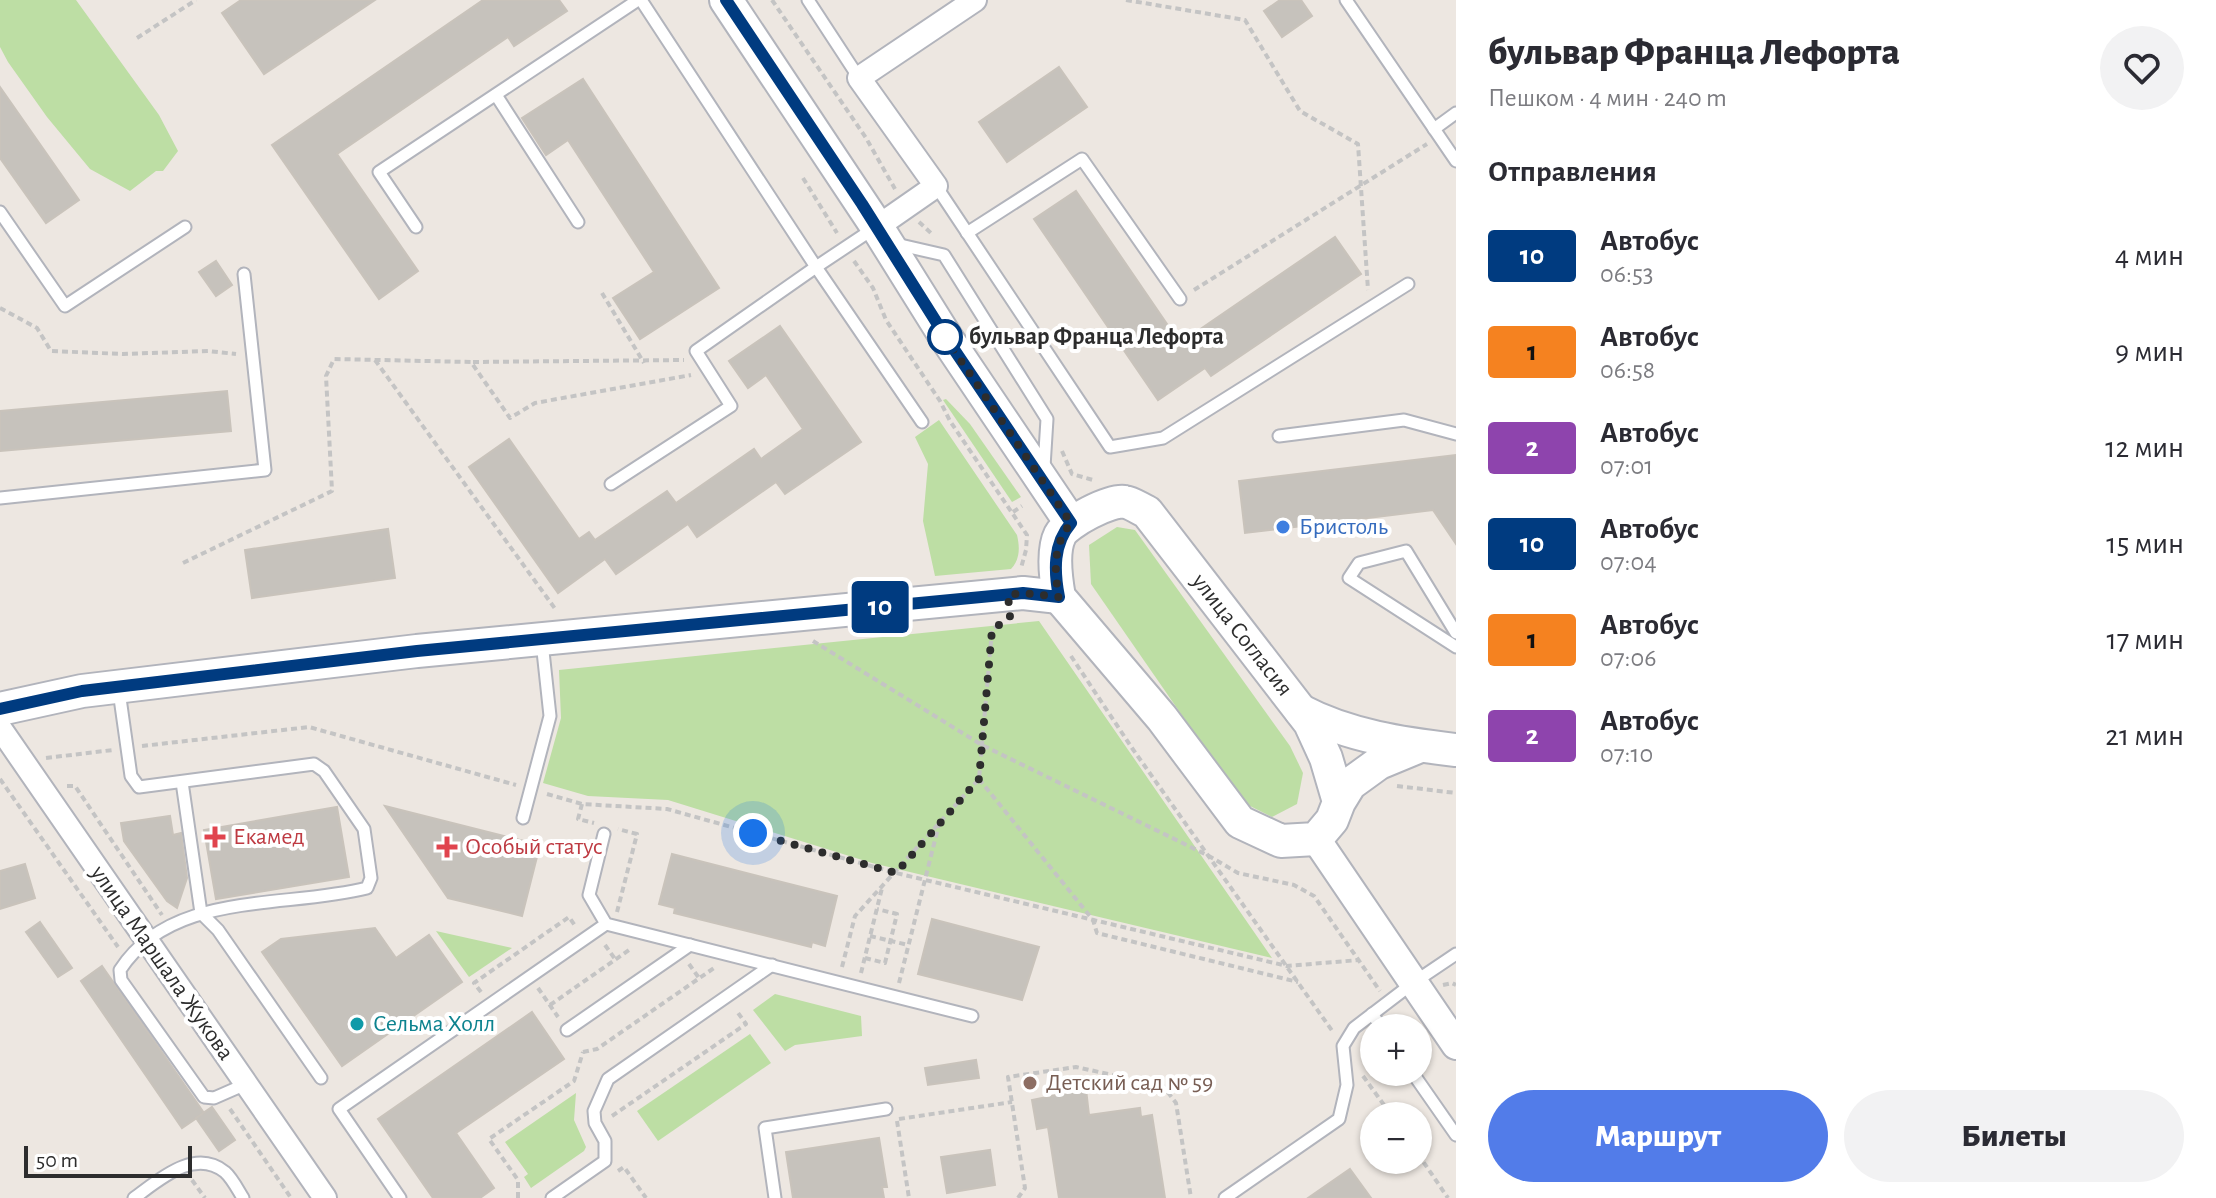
<!DOCTYPE html>
<html lang="ru">
<meta charset="utf-8">
<style>
:root{--surface:#fff;--page:#f2f2f3;--text:#2b2b33;--muted:#7c7c81;--accent:#527ce9}
body{margin:0;font-family:"Alegreya Sans",sans-serif;background:var(--page);color:var(--text);height:100vh;display:flex;flex-direction:column;font-size:30px;white-space:nowrap}
*{box-sizing:border-box;margin:0}
p{font-size:26px;color:var(--muted)}
.icon{flex:none;width:44px;height:44px;fill:none;stroke:currentColor;stroke-width:2;stroke-linecap:round;stroke-linejoin:round}
.map{position:relative;flex:1;overflow:hidden}
.panel{display:flex;flex-direction:column;background:var(--surface);width:760px}
.panel>*{flex:none}
.badge{padding:0 16px;border-radius:6px;font-size:28px;line-height:52px}
.fabs{position:absolute;left:1360px;top:1014px;display:grid;gap:16px}
.fabs a{display:grid;place-items:center;width:72px;height:72px;border-radius:50%;background:var(--surface);box-shadow:0 2px 6px #0004;font-size:40px}
.scale{position:absolute;left:24px;bottom:20px;width:168px;box-sizing:border-box;padding-left:8px;border:4px solid #2d2d2d;border-top:0;font-size:22px;line-height:28px;white-space:nowrap;color:#2d2d2d;-webkit-text-stroke:6px #fff;paint-order:stroke}
.you{position:absolute;width:40px;height:40px;margin:-20px;border:6px solid #fff;border-radius:50%;background:#1a73e8;box-shadow:0 0 0 12px #1a73e833}
.map>.badge{position:absolute;translate:-50% -50%;box-shadow:0 0 0 4px #fff}
h2{padding:0 32px;font-size:30px;line-height:72px}
.round{display:grid;place-items:center;flex:none;width:84px;height:84px;border-radius:42px;background:var(--page)}
.overview{display:flex;align-items:center;justify-content:space-between;height:136px;padding:0 32px}
h1{font-size:38px;font-weight:800;line-height:60px}
.button{display:flex;gap:16px;margin-top:auto;padding:16px 32px}
.button a{flex:1;height:92px;border-radius:48px;background:var(--accent);color:#fff;font-size:32px;font-weight:800;line-height:92px;text-align:center}
.button a+a{background:var(--page);color:var(--text)}
ul{padding:0;list-style:none}
li{display:flex;align-items:center;gap:24px;height:96px;padding:0 32px}
li div{flex:1}
li b{display:block;font-size:30px}
li em{font-style:normal}
li .badge{min-width:88px;font-weight:700;text-align:center}
main{display:flex;flex:1;min-height:0}
.map>svg:first-child{display:block}
.green{fill:#bddea4}
.building{fill:#c6c2bc;stroke:#c9c3bb;stroke-width:2}
.lines{fill:none;stroke-linecap:round;stroke-linejoin:round}
.service-casing{stroke:#b2b4bc;stroke-width:15}
.minor-casing{stroke:#b2b4bc;stroke-width:26}
.tertiary-casing{stroke:#b2b4bc;stroke-width:32}
.secondary-casing{stroke:#b2b4bc;stroke-width:36}
.path{stroke:#c4c4c4;stroke-width:4;stroke-dasharray:6 4;stroke-linecap:butt}
.service{stroke:#fff;stroke-width:11}
.minor{stroke:#fff;stroke-width:22}
.tertiary{stroke:#fff;stroke-width:28}
.secondary{stroke:#fff;stroke-width:32}
.line-casing{stroke:#fff;stroke-width:18}
.line{stroke:#003b80;stroke-width:12}
.walk{stroke:#2d2d2d;stroke-width:8;stroke-dasharray:0 14.4}
.stop-dot{fill:#fff;stroke:#003b80;stroke-width:4}
.shop-dot{fill:#3f7fe0;stroke:#fff;stroke-width:3}
.health-dot{fill:#e0444e;stroke:#fff;stroke-width:3}
.culture-dot{fill:#0f9aa8;stroke:#fff;stroke-width:3}
.education-dot{fill:#8d6e63;stroke:#fff;stroke-width:3}
.labels{text-anchor:middle;dominant-baseline:central;stroke-width:8;stroke-linejoin:round;paint-order:stroke}
.stop-label{font-size:24px;font-weight:bold;fill:#2d2d2d;stroke:#fff;text-anchor:start}
.shop-label{font-size:24px;fill:#366cbe;stroke:#fff;text-anchor:start}
.street-label{font-size:24px;fill:#2d2d2d;stroke:#fff}
.health-label{font-size:24px;fill:#be3a42;stroke:#fff;text-anchor:start}
.culture-label{font-size:24px;fill:#0d838f;stroke:#fff;text-anchor:start}
.education-label{font-size:24px;fill:#785e54;stroke:#fff;text-anchor:start}
</style>
<main>
<div class="map">
<svg width="1456" height="1198" viewBox="0 0 1456 1198">
<rect width="100%" height="100%" fill="#ede7e1"/>
<!-- green -->
<g class="green">
<polygon points="0,0 76,0 159,115 178,151 163,171 156,171 130,191 90,169 47,117 8,62 0,47"/>
<polygon points="946,399 970,424 1021,497 1012,502 943,400"/>
<path d="M 939,420 L 1017,535 C 1020,548 1020,559 1011,569 L 935,576 L 923,521 L 928,464 L 915,437 Z"/>
<polygon points="1117,527 1135,530 1290,746 1303,773 1297,804 1272,817 1242,802 1091,584 1089,545"/>
<polygon points="1039,621 1272,958 872,863 668,800 588,796 543,783 561,718 559,670"/>
<polygon points="436,931 512,948 469,977"/>
<polygon points="775,994 861,1016 862,1036 795,1045 785,1051 753,1010"/>
<polygon points="750,1034 771,1063 658,1141 637,1111"/>
<polygon points="576,1093 574,1120 586,1147 584,1151 531,1188 524,1177 528,1174 505,1142"/>
</g>
<!-- building -->
<g class="building">
<polygon points="241,0 375,0 264,74 222,13"/>
<polygon points="483,0 559,0 567,11 514,46 508,37 337,154 418,271 379,299 272,145"/>
<polygon points="1280,0 1301,0 1312,16 1282,37 1264,11"/>
<polygon points="1059,67 1087,107 1007,162 979,122"/>
<polygon points="583,79 719,288 640,339 613,298 654,272 568,140 546,155 522,118"/>
<polygon points="0,87 79,200 46,223 0,158"/>
<polygon points="1076,191 1180,343 1335,237 1361,274 1211,376 1205,368 1158,400 1034,219"/>
<polygon points="216,261 232,285 216,296 199,272"/>
<polygon points="780,326 861,442 785,494 776,482 697,537 688,524 616,574 605,559 558,593 469,467 509,439 579,539 589,532 595,540 667,491 676,503 754,449 761,459 803,429 766,375 748,388 729,361"/>
<polygon points="227,391 231,431 0,451 0,411"/>
<polygon points="1456,455 1456,544 1433,510 1245,533 1239,481"/>
<polygon points="388,529 395,578 252,598 245,550"/>
<polygon points="385,806 540,845 522,916 448,898"/>
<polygon points="337,807 349,877 216,899 204,830"/>
<polygon points="170,816 173,835 181,833 187,878 177,908 167,901 124,841 121,823"/>
<polygon points="672,854 837,896 825,946 812,942 811,947 674,913 675,908 659,904"/>
<polygon points="25,864 35,898 0,909 0,871"/>
<polygon points="932,919 1039,947 1022,1000 918,974"/>
<polygon points="40,922 72,968 58,977 26,932"/>
<polygon points="375,928 396,958 429,935 462,982 342,1066 262,952 281,939"/>
<polygon points="102,966 204,1113 182,1128 81,981"/>
<polygon points="532,1012 564,1059 456,1133 494,1188 480,1198 433,1198 378,1119"/>
<polygon points="976,1060 979,1078 928,1085 925,1068"/>
<polygon points="1086,1089 1089,1115 1140,1108 1141,1117 1152,1115 1165,1198 1059,1198 1048,1127 1037,1129 1032,1100"/>
<polygon points="212,1107 235,1140 219,1151 196,1118"/>
<polygon points="879,1138 887,1187 882,1187 884,1198 793,1198 786,1152"/>
<polygon points="990,1150 995,1185 947,1193 941,1157"/>
<polygon points="1350,1169 1371,1198 1308,1198"/>
</g>
<g class="lines">
<!-- service casing -->
<g class="service-casing">
<g id="service">
<polyline points="641,0 816,267 873,229"/>
<polyline points="808,0 859,78"/>
<polyline points="1346,0 1456,161"/>
<polyline points="496,95 578,222"/>
<polyline points="1434,129 1456,113"/>
<polyline points="936,186 1110,447 1163,438 1408,284"/>
<polyline points="0,212 65,306 185,227"/>
<polyline points="416,227 379,172 638,0"/>
<polyline points="967,233 1082,159 1180,299"/>
<polyline points="896,244 944,255 1047,419 1044,467"/>
<polyline points="1279,436 1404,420 1456,434"/>
<polyline points="611,484 731,406 696,351 816,267 922,422"/>
<polyline points="0,498 265,470 244,274"/>
<polyline points="1456,633 1406,551 1359,563 1349,578 1456,647"/>
<path d="M 119,691 L 131,776 L 139,787 L 314,764 L 324,771 L 364,829 L 371,878 L 367,888 C 285,909 172,890 120,970 L 121,980 L 204,1097 L 214,1098 L 246,1084"/>
<polyline points="182,782 201,913 218,930 321,1078"/>
<polyline points="523,818 550,716 542,642"/>
<polyline points="604,834 589,895 606,924 972,1016"/>
<polyline points="1372,1014 1382,1028"/>
<polyline points="567,1030 690,945"/>
<polyline points="1412,1072 1456,1135"/>
<path d="M 134,1198 C 158,1181 194,1147 225,1172 C 232,1178 238,1190 243,1198"/>
<polyline points="400,1198 339,1109 606,924"/>
<polyline points="552,1198 605,1161 605,1141 595,1123 594,1111 608,1079 772,965"/>
<polyline points="775,1198 765,1128 886,1109"/>
<polyline points="1225,1198 1339,1119 1347,1085 1343,1046 1354,1028 1413,983 1456,954"/>
</g>
</g>
<!-- minor casing -->
<g class="minor-casing">
<g id="minor">
<polyline points="877,227 936,186 859,78 975,0"/>
<polyline points="0,728 325,1198"/>
</g>
</g>
<!-- tertiary casing -->
<g class="tertiary-casing">
<polyline id="tertiary" points="1316,839 1456,1045"/>
</g>
<!-- secondary casing -->
<g class="secondary-casing">
<g id="secondary">
<polyline points="726,0 877,227 947,339 1071,523"/>
<polyline points="0,709 82,691 417,651 1023,593 1059,597"/>
<path d="M 1301,711 C 1348,736 1404,744 1456,750"/>
<path d="M 1339,802 L 1326,758 L 1310,723 L 1147,512 C 1140,509 1132,503 1125,502 C 1111,499 1067,522 1060,535 C 1052,551 1056,580 1059,597 L 1162,718 L 1240,822 L 1281,841 L 1316,839 L 1332,820 L 1339,802 L 1350,784 L 1379,763 L 1420,746"/>
</g>
</g>
<!-- path -->
<g class="path">
<polyline points="772,0 866,138 895,189"/>
<polyline points="1126,0 1245,20 1300,111 1358,144 1368,290"/>
<polyline points="137,38 196,0"/>
<polyline points="803,178 837,233"/>
<polyline points="919,222 933,235"/>
<polyline points="854,261 873,288 886,320 940,401 950,421 1027,535 1026,550 1021,568"/>
<polyline points="1194,290 1427,144"/>
<polyline points="602,293 644,363"/>
<polyline points="0,308 37,328 51,351 123,354 208,351 236,354"/>
<polyline points="375,360 556,610"/>
<polyline points="473,362 684,360"/>
<polyline points="1062,451 1072,474 1093,480"/>
<polyline points="1013,512 1022,506"/>
<polyline points="183,563 332,491 326,376 334,359 471,362 510,418 535,403 691,375"/>
<polyline points="813,641 982,745 1207,855 1238,873 1294,885 1314,896 1380,991"/>
<polyline points="1071,656 1132,748 1333,1032"/>
<polyline points="142,746 309,727 516,785"/>
<polyline points="46,758 113,750"/>
<polyline points="0,779 118,947"/>
<polyline points="979,779 1093,920 1097,933 1298,982"/>
<polyline points="67,786 75,786 162,915"/>
<polyline points="1397,786 1456,793"/>
<polyline points="547,794 582,804 667,809 896,873 1287,966 1359,960"/>
<polyline points="582,804 578,819 594,823"/>
<polyline points="617,912 637,834 618,829"/>
<polyline points="870,936 908,945"/>
<polyline points="605,945 615,959"/>
<polyline points="865,958 885,963 897,914 877,909"/>
<polyline points="689,964 699,978"/>
<polyline points="842,967 855,916 979,779 992,630 1001,623"/>
<polyline points="861,973 882,888"/>
<polyline points="899,983 939,824"/>
<polyline points="1443,985 1452,983 1456,985"/>
<polyline points="538,988 558,1017"/>
<polyline points="481,992 474,983 569,917 576,927"/>
<polyline points="550,1005 632,948"/>
<polyline points="583,1052 597,1049 714,968"/>
<polyline points="1363,1076 1392,1116"/>
<polyline points="230,1109 291,1198"/>
<polyline points="612,1116 746,1024 736,1010"/>
<polyline points="899,1119 1012,1102"/>
<polyline points="897,1121 909,1198"/>
<polyline points="1418,1154 1448,1198"/>
<polyline points="618,1171 624,1167 646,1198"/>
<polyline points="192,1180 205,1198"/>
<polyline points="518,1198 518,1180 489,1139 574,1081 583,1052"/>
<polyline points="1018,1198 1025,1188 1008,1077 1076,1067 1163,1086 1176,1103 1191,1198"/>
</g>
<!-- service -->
<use href="#service" class="service"/>
<!-- minor -->
<use href="#minor" class="minor"/>
<!-- tertiary -->
<use href="#tertiary" class="tertiary"/>
<!-- secondary -->
<use href="#secondary" class="secondary"/>
</g>
<g class="lines">
<!-- line casing -->
<g class="line-casing">
<path id="line" d="M 0,709 L 82,691 L 417,651 L 1023,593 L 1059,597 C 1054,571 1053,544 1071,523 L 947,339 L 862,204 L 726,0"/>
</g>
<!-- line -->
<use href="#line" class="line"/>
<!-- walk -->
<path class="walk" d="M 753,833 L 896,873 L 979,779 L 992,630 L 1010,617 L 1008,595 L 1023,593 L 1059,597 C 1054,571 1053,544 1071,523 L 945,337"/>
</g>
<!-- markers -->
<circle class="stop-dot" cx="945" cy="337" r="16"/>
<circle class="shop-dot" cx="1283" cy="527" r="8"/>
<g class="health-dot">
<path d="M211 825h8v8h8v8h-8v8h-8v-8h-8v-8h8z"/>
<path d="M443 835h8v8h8v8h-8v8h-8v-8h-8v-8h8z"/>
</g>
<circle class="culture-dot" cx="357" cy="1024" r="8"/>
<circle class="education-dot" cx="1030" cy="1083" r="8"/>
<g class="labels">
<!-- stop labels -->
<g class="stop-label">
<text x="969" y="337">бульвар Франца Лефорта</text>
</g>
<!-- shop labels -->
<g class="shop-label">
<text x="1299" y="527">Бристоль</text>
</g>
<!-- street labels -->
<g class="street-label">
<text transform="translate(1242 635) rotate(52)">улица Согласия</text>
<text transform="translate(162 963) rotate(55)">улица Маршала Жукова</text>
</g>
<!-- health labels -->
<g class="health-label">
<text x="233" y="837">Екамед</text>
<text x="465" y="847">Особый статус</text>
</g>
<!-- culture labels -->
<g class="culture-label">
<text x="373" y="1024">Сельма Холл</text>
</g>
<!-- education labels -->
<g class="education-label">
<text x="1046" y="1083">Детский сад № 59</text>
</g>
</g>
</svg>
<div class="fabs">
<a>+</a>
<a>−</a>
</div>
<div class="scale">50 m</div>
<div class="you" style="left:753px;top:833px"></div>
<b class="badge" style="left:880px;top:607px;background:#003b80;color:#fff">10</b>
</div>
<section class="panel">
<div class="overview"><div><h1>бульвар Франца Лефорта</h1><p>Пешком · 4 мин · 240 m</p></div><a class="round"><svg class="icon" aria-label="heart" viewBox="0 0 24 24"><path d="M12 20l-8-8c-3-5 5-10 8-4 3-6 11-1 8 4z"/></svg></a></div>
<h2>Отправления</h2>
<ul>
<li><span class="badge" style="background:#003b80;color:#fff">10</span><div><b>Автобус</b><p>06:53</p></div><em>4 мин</em></li>
<li><span class="badge" style="background:#f58220;color:#111">1</span><div><b>Автобус</b><p>06:58</p></div><em>9 мин</em></li>
<li><span class="badge" style="background:#8e44ad;color:#fff">2</span><div><b>Автобус</b><p>07:01</p></div><em>12 мин</em></li>
<li><span class="badge" style="background:#003b80;color:#fff">10</span><div><b>Автобус</b><p>07:04</p></div><em>15 мин</em></li>
<li><span class="badge" style="background:#f58220;color:#111">1</span><div><b>Автобус</b><p>07:06</p></div><em>17 мин</em></li>
<li><span class="badge" style="background:#8e44ad;color:#fff">2</span><div><b>Автобус</b><p>07:10</p></div><em>21 мин</em></li>
</ul>
<div class="button"><a>Маршрут</a><a>Билеты</a></div>
</section>
</main>
